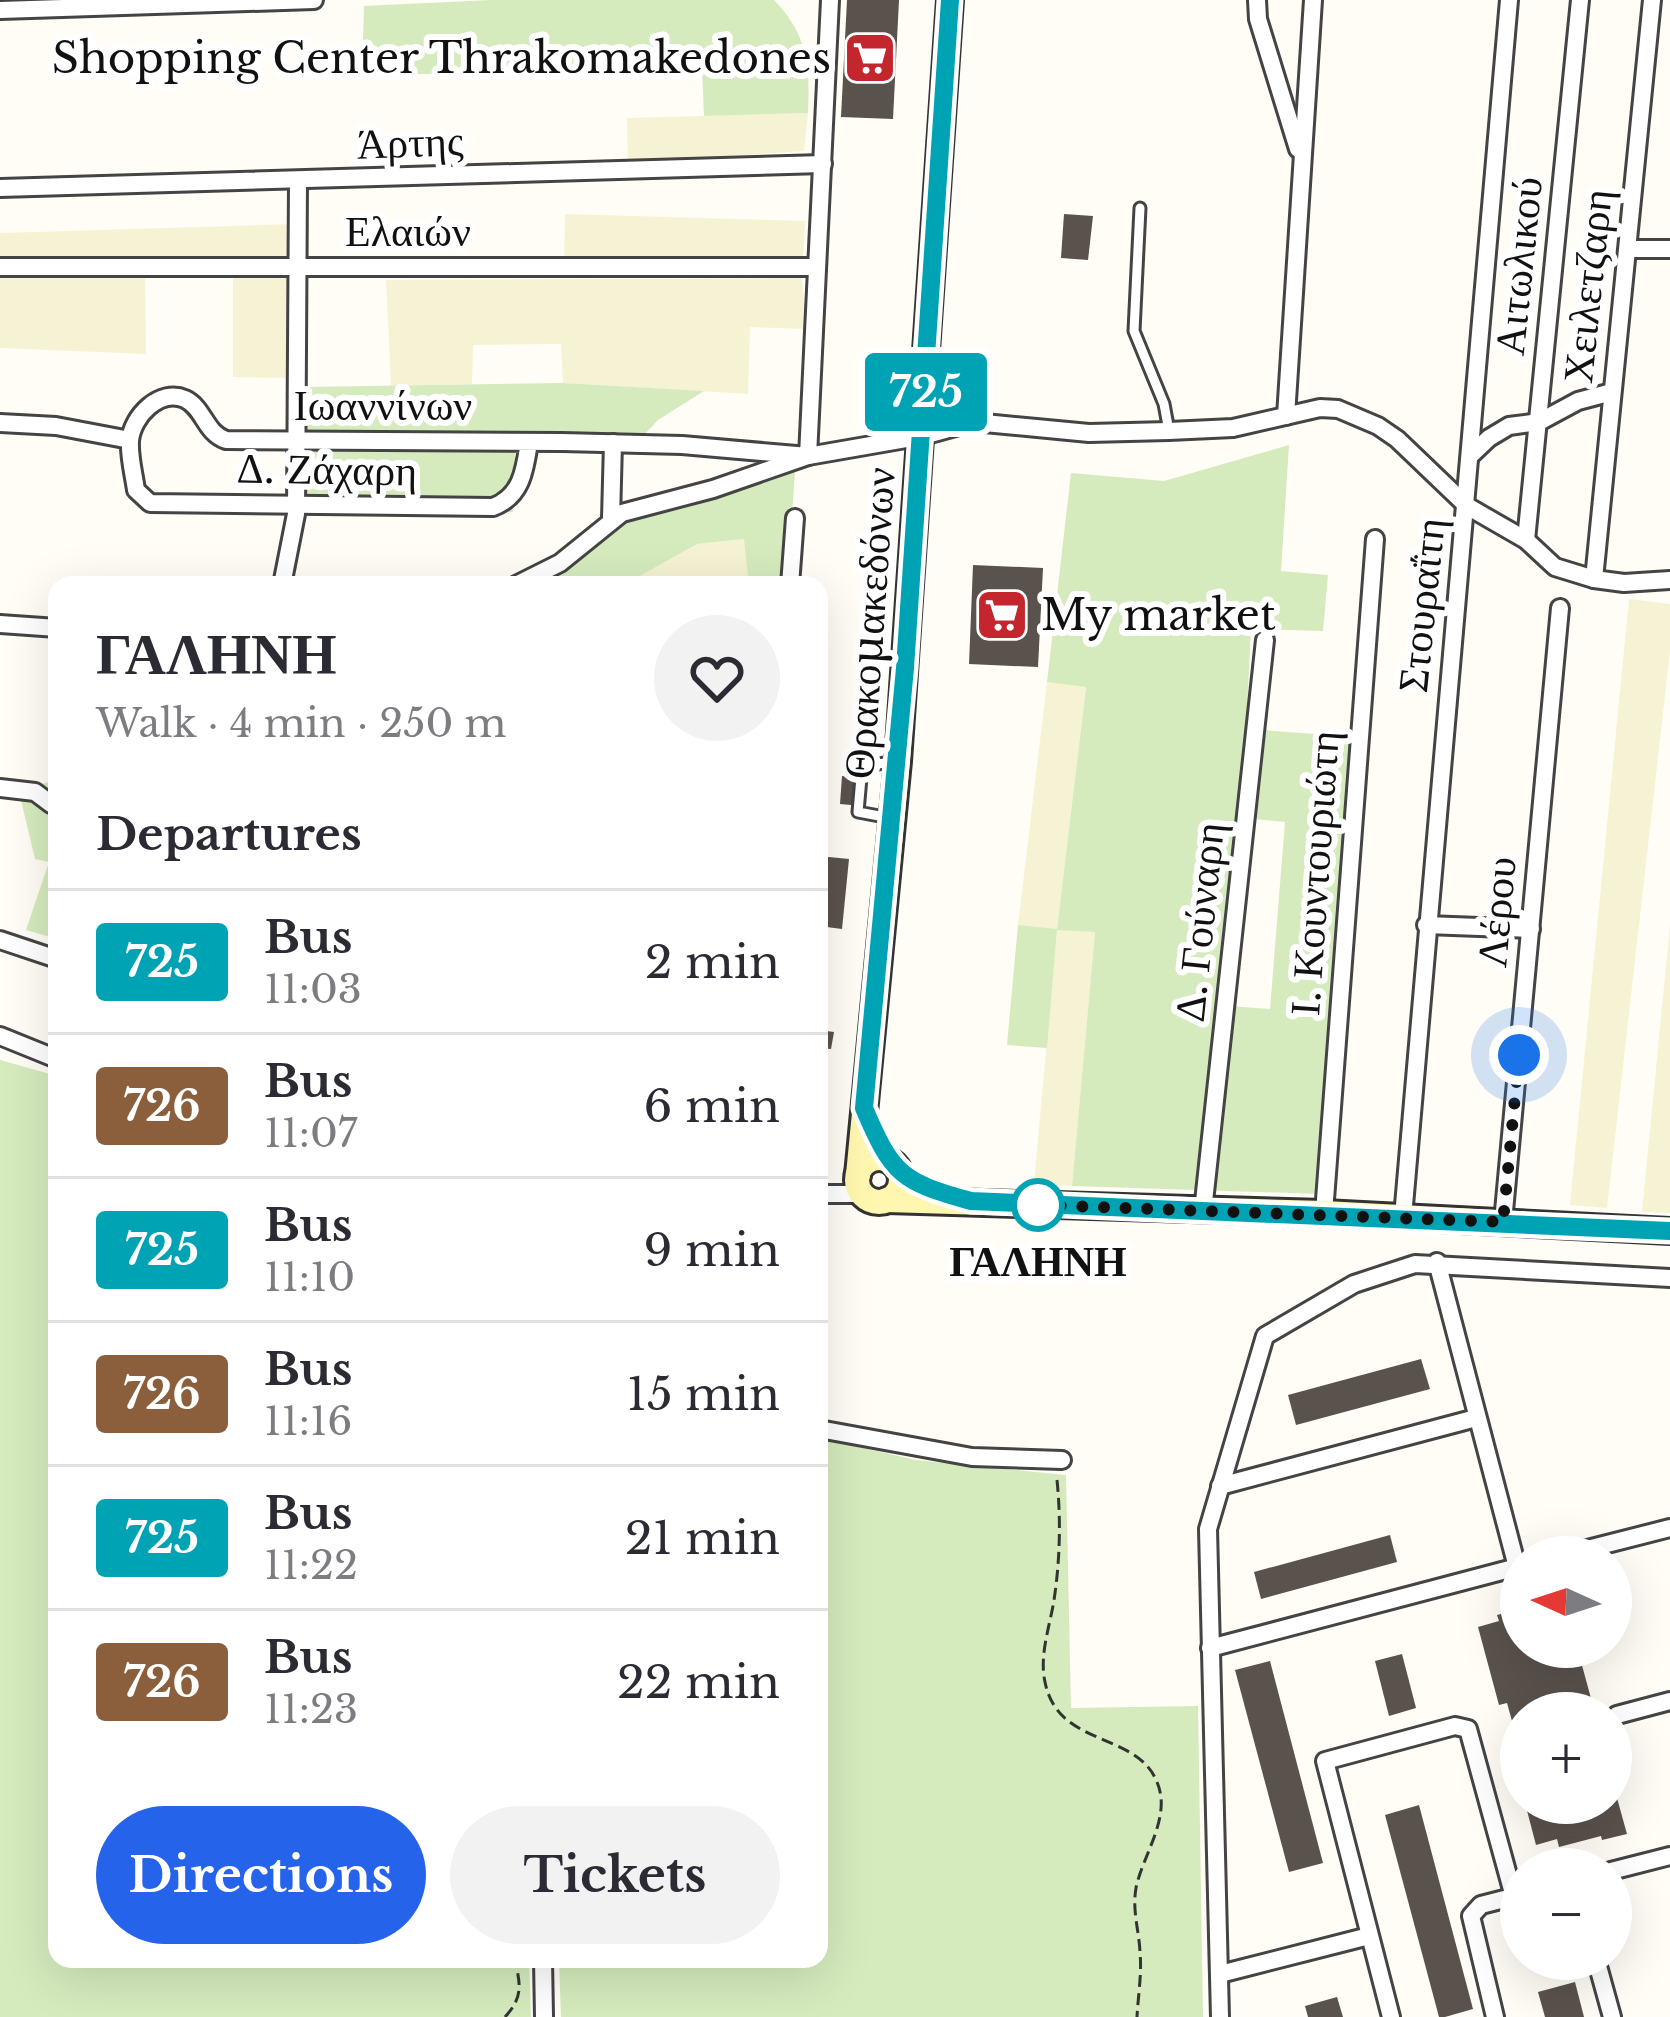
<!DOCTYPE html>
<meta charset="utf-8">
<style>
:root{--surface:#fff;--page:#f2f2f3;--text:#2b2b33;--muted:#7c7c81;--line:#e1e1e2;--accent:#2563eb}
body{margin:0;font-family:"Libre Baskerville",serif;background:var(--page);color:var(--text);height:100vh;display:flex;flex-direction:column;font-size:45px;white-space:nowrap}
*{box-sizing:border-box;margin:0}
p{font-size:39px;color:var(--muted)}
.icon{flex:none;width:66px;height:66px;fill:none;stroke:currentColor;stroke-width:2;stroke-linecap:round;stroke-linejoin:round}
.map{position:relative;flex:1;overflow:hidden}
.drawer{position:absolute;left:48px;top:576px;width:780px;height:1392px;display:flex;flex-direction:column;background:var(--surface);border-radius:24px;box-shadow:0 12px 48px #0002}
.drawer>*{flex:none}
.badge{padding:0 24px;border-radius:9px;font-size:42px;line-height:78px}
.needle{width:78px;rotate:273deg}
.tools{position:absolute;left:1500px;top:1536px;display:grid;gap:24px}
.tools a{display:grid;place-items:center;width:132px;height:132px;border-radius:50%;background:var(--surface);box-shadow:0 12px 48px #0002;font-size:60px}
.you{position:absolute;width:60px;height:60px;margin:-30px;border:9px solid #fff;border-radius:50%;background:#1a73e8;box-shadow:0 0 0 18px #1a73e833}
.map>.badge{position:absolute;translate:-50% -50%;box-shadow:0 0 0 6px #fff}
h2{padding:0 48px;font-size:45px;line-height:108px}
.round{display:grid;place-items:center;flex:none;width:126px;height:126px;border-radius:63px;background:var(--page)}
.summary{display:flex;align-items:center;justify-content:space-between;height:204px;padding:0 48px}
h1{font-size:57px;font-weight:800;line-height:90px}
.primary-button{display:flex;gap:24px;margin-top:auto;padding:24px 48px}
.primary-button a{flex:1;height:138px;border-radius:72px;background:var(--accent);color:#fff;font-size:48px;font-weight:800;line-height:138px;text-align:center}
.primary-button a+a{background:var(--page);color:var(--text)}
ul{padding:0;list-style:none}
li{display:flex;align-items:center;gap:36px;height:144px;padding:0 48px;border-top:3px solid var(--line)}
li div{flex:1}
li b{display:block;font-size:45px}
li em{font-style:normal}
li .badge{min-width:132px;font-weight:700;text-align:center}
.map>svg:first-child{display:block}
.farmland{fill:#f6f3d4}
.green{fill:#d5ebbd;fill-rule:evenodd}
.building{fill:#5a524d}
.lines{fill:none;stroke-linecap:round;stroke-linejoin:round}
.service-casing{stroke:#444;stroke-width:15}
.minor-casing{stroke:#444;stroke-width:22}
.secondary-casing{stroke:#333;stroke-width:30}
.path{stroke:#333;stroke-width:3;stroke-dasharray:12 6;stroke-linecap:butt}
.service{stroke:#fff;stroke-width:9}
.minor{stroke:#fff;stroke-width:16}
.secondary{stroke:#fff6b0;stroke-width:24}
.line-casing{stroke:#fff;stroke-width:27}
.line{stroke:#00a3b4;stroke-width:18}
.walk{stroke:#111;stroke-width:12;stroke-dasharray:0 21.6}
.stop-dot{fill:#fff;stroke:#00a3b4;stroke-width:6}
.labels{text-anchor:middle;dominant-baseline:central;stroke-width:12;stroke-linejoin:round;paint-order:stroke}
.poi-label{font-size:42px;fill:#111;stroke:#fff;text-anchor:end}
.street-label{font-size:42px;fill:#111;stroke:#fff}
.stop-label{font-size:42px;font-weight:bold;fill:#111;stroke:#fff}
</style>
<div class="map">
<svg width="1670" height="2017" viewBox="0 0 1670 2017">
<rect width="100%" height="100%" fill="#fffdf5"/>
<!-- farmland -->
<g class="farmland">
<polygon points="808,113 804,151 628,163 627,118"/>
<polygon points="565,214 805,221 803,260 564,260"/>
<polygon points="293,224 293,243 283,260 0,261 0,233"/>
<polygon points="0,274 145,275 146,354 0,348"/>
<polygon points="233,276 288,277 289,378 233,377"/>
<polygon points="802,278 806,329 750,327 748,394 563,383 561,344 473,345 472,384 391,386 386,280"/>
<polygon points="745,539 748,575 760,585 624,585 697,544"/>
<polygon points="1629,599 1670,604 1670,651 1607,1208 1570,1205"/>
<polygon points="1047,682 1086,686 1057,929 1095,932 1072,1186 1034,1183 1057,930 1018,925"/>
<polygon points="1670,925 1670,1213 1642,1212"/>
</g>
<!-- green -->
<g class="green">
<path d="M 491,0 L 774,0 C 808,35 810,66 808,113 L 704,116 L 702,69 L 362,75 L 364,6 Z"/>
<polygon points="563,383 704,391 658,420 642,437 516,432 513,512 302,508 304,387"/>
<path d="M 1289,445 L 1281,571 L 1328,575 L 1323,631 L 1251,629 L 1246,729 L 1357,737 L 1321,1194 L 1072,1186 L 1095,932 L 1057,930 L 1047,1048 L 1007,1045 L 1018,925 L 1057,929 L 1086,687 L 1047,682 L 1071,473 L 1164,481 ZM 1242,818 L 1285,822 L 1270,1009 L 1228,1006 Z"/>
<polygon points="795,472 787,585 760,585 748,576 744,539 697,544 624,585 537,585 577,561 606,533 626,521"/>
<polygon points="57,779 57,939 26,930 49,862 35,859 19,792"/>
<polygon points="0,1060 57,1076 57,1959 529,1959 531,2017 0,2017"/>
<polygon points="819,1438 916,1460 1066,1475 1071,1708 1198,1706 1203,2017 561,2017 559,1959 819,1959"/>
</g>
<!-- building -->
<g class="building">
<polygon points="847,0 899,0 893,119 841,117"/>
<polygon points="1064,214 1093,216 1088,260 1061,258"/>
<polygon points="973,565 1043,568 1038,667 969,664"/>
<polygon points="842,776 864,778 862,806 840,804"/>
<polygon points="819,856 849,859 842,929 819,926"/>
<polygon points="819,1030 834,1032 831,1049 819,1048"/>
<polygon points="1421,1359 1430,1389 1296,1425 1288,1395"/>
<polygon points="1390,1535 1397,1562 1261,1599 1254,1572"/>
<polygon points="1521,1609 1521,1647 1577,1647 1595,1713 1521,1713 1520,1750 1507,1703 1499,1705 1478,1627 1499,1621 1497,1615"/>
<polygon points="1402,1654 1416,1708 1389,1716 1375,1661"/>
<polygon points="1270,1661 1323,1863 1289,1872 1235,1670"/>
<polygon points="1612,1780 1627,1834 1602,1840 1601,1836 1559,1847 1557,1839 1536,1845 1525,1803 1611,1803"/>
<polygon points="1419,1805 1473,2009 1445,2017 1439,2017 1385,1815"/>
<polygon points="1575,1982 1584,2017 1545,2017 1538,1992"/>
<polygon points="1337,1997 1343,2017 1308,2017 1305,2006"/>
</g>
<g class="lines">
<!-- service casing -->
<g class="service-casing">
<g id="service">
<polyline points="1140,208 1134,331 1164,404 1169,431"/>
<polyline points="890,818 858,812 862,766 893,762"/>
</g>
</g>
<!-- minor casing -->
<g class="minor-casing">
<g id="minor">
<polyline points="1257,0 1258,19 1298,149"/>
<polyline points="0,10 314,0"/>
<polyline points="0,188 823,164"/>
<polyline points="1628,249 1670,249"/>
<polyline points="0,267 816,267"/>
<polyline points="1286,416 1313,0"/>
<polyline points="0,423 56,426 130,440"/>
<path d="M 529,442 C 525,469 522,496 493,507 L 150,503 L 136,490 C 134,475 129,457 130,441 C 132,416 160,388 185,399 C 204,408 205,433 226,440 L 562,442 L 682,445 L 808,456 L 830,0"/>
<polyline points="1471,455 1489,438 1509,426 1539,422 1578,401 1612,392"/>
<polyline points="611,519 613,443"/>
<polyline points="1526,540 1580,0"/>
<polyline points="1594,579 1652,0"/>
<polyline points="282,585 296,514 298,182"/>
<polyline points="516,585 560,563 622,513 713,489 808,456 923,436 974,422 1089,433 1169,431 1233,428 1320,408 1338,409 1378,426 1397,439 1467,506 1526,540 1555,567 1594,579 1624,583 1670,580"/>
<polyline points="790,585 795,518"/>
<polyline points="0,624 57,628"/>
<polyline points="0,788 35,792 51,804"/>
<polyline points="1426,925 1531,929"/>
<polyline points="0,940 57,959"/>
<polyline points="0,1036 57,1059"/>
<polyline points="819,1194 863,1194"/>
<polyline points="1203,1211 1265,640"/>
<polyline points="1324,1213 1375,539"/>
<polyline points="1403,1217 1509,0"/>
<polyline points="1503,1222 1560,608"/>
<polyline points="1437,1262 1517,1567"/>
<polyline points="819,1429 972,1457 1062,1460"/>
<polyline points="1220,1486 1476,1418"/>
<polyline points="1556,1557 1670,1528"/>
<polyline points="1210,1648 1521,1566"/>
<polyline points="1617,1715 1670,1701"/>
<polyline points="1611,1871 1670,1856"/>
<polyline points="543,1959 544,2017"/>
<polyline points="1596,1959 1612,2017"/>
<polyline points="1220,1974 1369,1936"/>
<polyline points="1220,2017 1208,1529 1265,1336 1354,1284 1415,1264 1670,1278"/>
<polyline points="1391,2017 1325,1761 1455,1726 1468,1729 1514,1897"/>
<polyline points="1495,2017 1471,1916 1481,1905 1520,1895"/>
</g>
</g>
<!-- secondary casing -->
<g class="secondary-casing">
<g id="secondary">
<circle cx="879" cy="1180" r="22"/>
<polyline points="858,1175 898,761 950,0"/>
<polyline points="887,1200 1324,1213 1670,1231"/>
</g>
</g>
<!-- path -->
<g class="path">
<path d="M 1057,1480 C 1061,1519 1060,1561 1054,1600 C 1050,1626 1039,1655 1045,1682 C 1058,1748 1137,1731 1157,1782 C 1172,1817 1143,1854 1136,1888 C 1132,1911 1139,1930 1140,1952 C 1142,1974 1138,1996 1137,2017"/>
<path d="M 505,2017 C 524,1996 520,1985 515,1959"/>
</g>
<!-- service -->
<use href="#service" class="service"/>
<!-- minor -->
<use href="#minor" class="minor"/>
<!-- secondary -->
<use href="#secondary" class="secondary"/>
</g>
<g class="lines">
<!-- line casing -->
<g class="line-casing">
<path id="line" d="M 950,0 L 905,668 L 864,1108 C 892,1174 901,1182 971,1201 L 1670,1231"/>
</g>
<!-- line -->
<use href="#line" class="line"/>
<!-- walk -->
<polyline class="walk" points="1038,1205 1017,1204 1503,1222 1519,1055"/>
</g>
<!-- icons -->
<defs>
<g id="supermarket-square" transform="scale(2.7)"><rect x="-9" y="-9" width="18" height="18" rx="4" fill="#c4262e" stroke="#fff"/><path d="M-6-5.5h2.5l.6 2H6L4.5 2H-2.5L-4.4-4H-6ZM-1.5 3.2a1.3 1.3 0 1 0 .1 0ZM3 3.2a1.3 1.3 0 1 0 .1 0Z" fill="#fff"/></g>
</defs>
<g fill-rule="evenodd">
<use href="#supermarket-square" x="870" y="58"/>
<use href="#supermarket-square" x="1002" y="615"/>
</g>
<!-- markers -->
<circle class="stop-dot" cx="1038" cy="1205" r="24"/>
<g class="labels">
<!-- poi labels -->
<g class="poi-label">
<text x="831" y="58">Shopping Center Thrakomakedones</text>
<text x="1041" y="615" text-anchor="start">My market</text>
</g>
<!-- street labels -->
<g class="street-label">
<text transform="translate(410 142) rotate(-2)">Άρτης</text>
<text x="408" y="231">Ελαιών</text>
<text transform="translate(1518 266) rotate(-84)">Αιτωλικού</text>
<text transform="translate(1587 286) rotate(-84)">Χειλετζαρη</text>
<text x="383" y="405">Ιωαννίνων</text>
<text transform="translate(327 469) rotate(1)">Δ. Ζάχαρη</text>
<text transform="translate(1421 605) rotate(-84)">Στουραΐτη</text>
<text transform="translate(869 623) rotate(-86)">Θρακομακεδόνων</text>
<text transform="translate(1314 873) rotate(-86)">Ι. Κουντουριώτη</text>
<text transform="translate(1496 912) rotate(-85)">Λέρου</text>
<text transform="translate(1199 922) rotate(-84)">Δ. Γούναρη</text>
</g>
<!-- stop labels -->
<g class="stop-label">
<text x="1038" y="1261">ΓΑΛΗΝΗ</text>
</g>
</g>
</svg>
<div class="tools">
<a><svg class="needle" viewBox="-14 -14 28 28"><path d="M0-13l5 13h-10z" fill="#e53935"/><path d="M0 13l5-13h-10z" fill="#7c7c81"/></svg></a>
<a>+</a>
<a>−</a>
</div>
<div class="you" style="left:1519px;top:1055px"></div>
<b class="badge" style="left:926px;top:392px;background:#00a3b4;color:#fff">725</b>
<section class="drawer">
<div class="summary"><div><h1>ΓΑΛΗΝΗ</h1><p>Walk · 4 min · 250 m</p></div><a class="round"><svg class="icon" aria-label="heart" viewBox="0 0 24 24"><path d="M12 20l-8-8c-3-5 5-10 8-4 3-6 11-1 8 4z"/></svg></a></div>
<h2>Departures</h2>
<ul>
<li><span class="badge" style="background:#00a3b4;color:#fff">725</span><div><b>Bus</b><p>11:03</p></div><em>2 min</em></li>
<li><span class="badge" style="background:#8b5e3c;color:#fff">726</span><div><b>Bus</b><p>11:07</p></div><em>6 min</em></li>
<li><span class="badge" style="background:#00a3b4;color:#fff">725</span><div><b>Bus</b><p>11:10</p></div><em>9 min</em></li>
<li><span class="badge" style="background:#8b5e3c;color:#fff">726</span><div><b>Bus</b><p>11:16</p></div><em>15 min</em></li>
<li><span class="badge" style="background:#00a3b4;color:#fff">725</span><div><b>Bus</b><p>11:22</p></div><em>21 min</em></li>
<li><span class="badge" style="background:#8b5e3c;color:#fff">726</span><div><b>Bus</b><p>11:23</p></div><em>22 min</em></li>
</ul>
<div class="primary-button"><a>Directions</a><a>Tickets</a></div>
</section>
</div>
